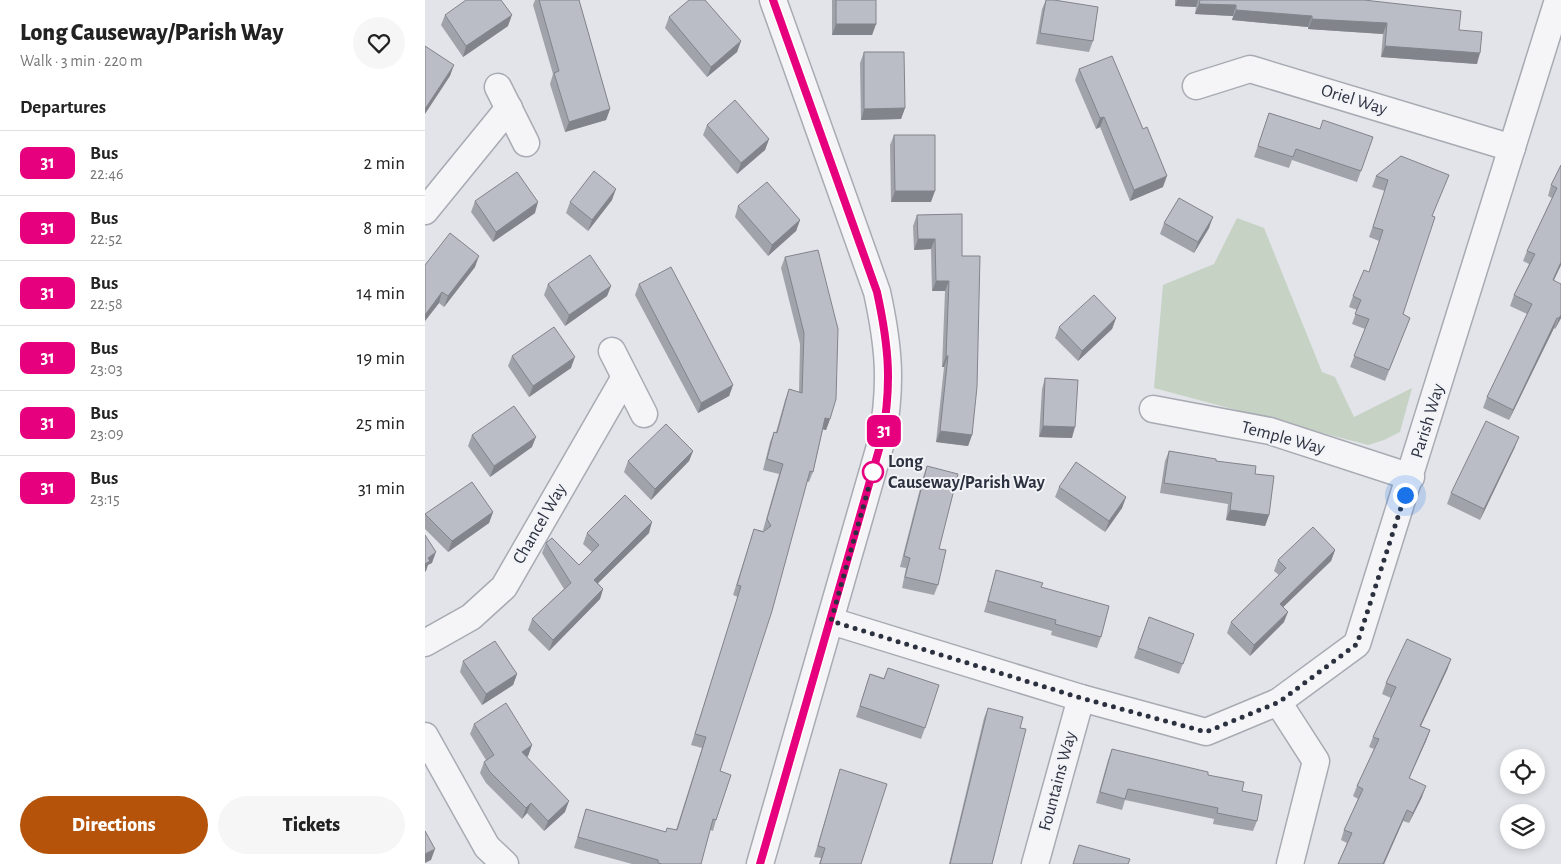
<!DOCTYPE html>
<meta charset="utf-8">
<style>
:root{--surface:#fff;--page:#f6f6f6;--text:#222;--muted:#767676;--line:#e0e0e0;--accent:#b45309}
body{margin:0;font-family:"Alegreya Sans",sans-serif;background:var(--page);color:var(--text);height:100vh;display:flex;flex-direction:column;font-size:19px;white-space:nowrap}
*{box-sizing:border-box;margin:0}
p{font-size:16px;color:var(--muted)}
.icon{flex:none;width:28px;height:28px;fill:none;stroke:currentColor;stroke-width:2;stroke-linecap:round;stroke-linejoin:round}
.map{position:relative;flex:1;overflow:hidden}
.drawer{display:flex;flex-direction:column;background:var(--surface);width:425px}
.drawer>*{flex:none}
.badge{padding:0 10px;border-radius:8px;font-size:18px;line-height:32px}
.tools{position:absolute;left:1075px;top:749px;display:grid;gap:10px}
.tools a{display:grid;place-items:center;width:45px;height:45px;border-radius:50%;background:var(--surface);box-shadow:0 2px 8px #0003;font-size:25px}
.you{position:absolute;width:25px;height:25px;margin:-12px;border:4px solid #fff;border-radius:50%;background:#1a73e8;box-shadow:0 0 0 8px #1a73e833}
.map>.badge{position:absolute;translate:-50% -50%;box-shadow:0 0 0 2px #fff}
h2{padding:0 20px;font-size:19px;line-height:45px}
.round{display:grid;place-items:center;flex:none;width:52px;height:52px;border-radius:26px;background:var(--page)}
.summary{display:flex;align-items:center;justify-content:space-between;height:85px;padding:0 20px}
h1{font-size:24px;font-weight:800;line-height:38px}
.primary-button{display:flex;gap:10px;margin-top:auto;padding:10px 20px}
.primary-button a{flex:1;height:58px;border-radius:30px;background:var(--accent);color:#fff;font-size:20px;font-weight:800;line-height:58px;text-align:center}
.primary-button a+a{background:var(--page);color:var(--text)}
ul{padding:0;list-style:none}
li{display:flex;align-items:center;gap:15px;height:65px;padding:0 20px;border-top:1px solid var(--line)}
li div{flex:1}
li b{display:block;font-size:19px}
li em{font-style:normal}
li .badge{min-width:55px;font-weight:700;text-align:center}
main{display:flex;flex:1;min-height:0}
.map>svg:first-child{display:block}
.green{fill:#c6d2c4}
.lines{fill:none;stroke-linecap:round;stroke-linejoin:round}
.minor-casing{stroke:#a8abb3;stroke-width:29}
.minor{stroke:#f5f5f8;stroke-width:26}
.wall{fill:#a0a3aa}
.shaded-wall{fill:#82848b}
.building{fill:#babdc6;stroke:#82848b}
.line-casing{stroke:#fff;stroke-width:11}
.line{stroke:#e6007e;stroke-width:8}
.walk{stroke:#2c3140;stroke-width:5;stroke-dasharray:0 9}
.stop-dot{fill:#fff;stroke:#e6007e;stroke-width:2.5}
.labels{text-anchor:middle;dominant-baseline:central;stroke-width:4;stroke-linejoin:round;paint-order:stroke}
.street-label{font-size:18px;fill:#2c3140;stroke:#f2f3f7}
.stop-label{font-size:18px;font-weight:bold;fill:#2c3140;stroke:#f2f3f7;text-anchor:start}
</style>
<main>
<section class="drawer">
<div class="summary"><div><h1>Long Causeway/Parish Way</h1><p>Walk · 3 min · 220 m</p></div><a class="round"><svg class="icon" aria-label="heart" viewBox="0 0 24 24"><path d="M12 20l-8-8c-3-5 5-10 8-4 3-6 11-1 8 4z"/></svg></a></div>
<h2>Departures</h2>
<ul>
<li><span class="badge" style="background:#e6007e;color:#fff">31</span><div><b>Bus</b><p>22:46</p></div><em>2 min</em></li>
<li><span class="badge" style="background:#e6007e;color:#fff">31</span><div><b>Bus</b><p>22:52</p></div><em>8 min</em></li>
<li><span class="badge" style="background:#e6007e;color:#fff">31</span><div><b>Bus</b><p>22:58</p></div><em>14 min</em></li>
<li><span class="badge" style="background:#e6007e;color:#fff">31</span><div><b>Bus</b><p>23:03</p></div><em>19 min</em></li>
<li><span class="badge" style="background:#e6007e;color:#fff">31</span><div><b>Bus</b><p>23:09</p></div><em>25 min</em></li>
<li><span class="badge" style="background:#e6007e;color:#fff">31</span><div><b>Bus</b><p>23:15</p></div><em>31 min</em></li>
</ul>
<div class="primary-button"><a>Directions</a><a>Tickets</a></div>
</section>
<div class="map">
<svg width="1136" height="864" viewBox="0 0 1136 864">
<rect width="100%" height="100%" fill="#e2e4e9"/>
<!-- green -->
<polygon class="green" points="812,218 839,228 897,372 910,377 929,417 987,388 975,432 959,440 943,445 729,388 738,285 789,264"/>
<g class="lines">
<!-- minor casing -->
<g class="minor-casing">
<g id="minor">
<polyline points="771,86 825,69 1087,148"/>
<polyline points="73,87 101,143"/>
<polyline points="0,211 84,108"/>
<polyline points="187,351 219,414"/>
<polyline points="728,409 845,431 986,477"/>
<polyline points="406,621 656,698 781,732 853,702 932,644 1133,0"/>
<polyline points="0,643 46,617 79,587 200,377"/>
<polyline points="853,702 891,761 865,864"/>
<polyline points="0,736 62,847 80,864"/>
<path d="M 335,864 L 457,439 C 467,384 464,347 452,292 L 348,0"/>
<polyline points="610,864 656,698"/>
</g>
</g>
<!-- minor -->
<use href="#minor" class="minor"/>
</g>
<!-- wall -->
<g class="wall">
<polygon points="110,0 154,0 185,109 181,120 140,132 125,84 128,74 108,5"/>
<polygon points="407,0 451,0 451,24 447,35 407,35"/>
<polygon points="621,0 668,41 664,52 611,44 617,9"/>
<polygon points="750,0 939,0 1034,30 1052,64 956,57 958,34 883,29 883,27 807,20 808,16 770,14 771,7 750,6"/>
<polygon points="20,15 83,26 38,57 16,25"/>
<polygon points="244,17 316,41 312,52 282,77 240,28"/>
<polygon points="439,52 480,108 476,119 436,120 435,63"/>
<polygon points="654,69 738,187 705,201 675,127 671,129 650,80"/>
<polygon points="844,113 894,129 948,137 932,182 867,160 864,168 829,157"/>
<polygon points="282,125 344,139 340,150 312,174 278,135"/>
<polygon points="469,135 506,202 466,202 465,145"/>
<polygon points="976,156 1007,216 978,314 985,318 960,381 925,367 940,329 927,324 932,310 924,307 928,296 944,272 954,241 944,237 960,191 947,187 951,176"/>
<polygon points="1136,165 1136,265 1129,280 1136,318 1130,329 1129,328 1084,420 1058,408 1062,397 1102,314 1085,306 1089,295 1104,264 1098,261 1102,251 1127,198 1123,196 1126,185"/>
<polygon points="187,200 163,231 141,213 145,202"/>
<polygon points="50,201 110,213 68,242 46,212"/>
<polygon points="313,206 375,220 371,231 343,256 310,217"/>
<polygon points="492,215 537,256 547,435 543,446 511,442 519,367 517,367 520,291 507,291 506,249 489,250 488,226"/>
<polygon points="739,223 784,228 769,253 735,234"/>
<polygon points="360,257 405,419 401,430 398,429 388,472 384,482 382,482 295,771 291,820 288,831 285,830 276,864 207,864 149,848 161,809 240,832 251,830 277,748 266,745 313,597 308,595 329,529 339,531 338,530 354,474 338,470 345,442 349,432 351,432 360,400 364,389 374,392 375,344 356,268"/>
<polygon points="0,265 50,267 19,307 14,303 0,321"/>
<polygon points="123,284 186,286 182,296 140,326 119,295"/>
<polygon points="214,284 308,385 304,396 273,413 210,295"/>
<polygon points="691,318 687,329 653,361 630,338 634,327"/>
<polygon points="87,356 146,368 104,397 83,366"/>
<polygon points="620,378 647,438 614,437 617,389"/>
<polygon points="47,435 107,447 65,477 43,446"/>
<polygon points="1090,447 1055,520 1022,504 1026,493"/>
<polygon points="268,451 264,461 226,500 199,472 203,461"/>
<polygon points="744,451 791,461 830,474 844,515 840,526 801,520 803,504 735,493 740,461"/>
<polygon points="502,466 514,549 513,585 509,595 477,588 481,568 475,567 498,477"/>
<polygon points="634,487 701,497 697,508 680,532 630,497"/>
<polygon points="68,512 64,523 23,552 0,529 0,515"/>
<polygon points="162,533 224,533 173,583 178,589 175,599 124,651 103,630 107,619 139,589 117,553 121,543 154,565 167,552 158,544"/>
<polygon points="910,550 906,561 858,607 859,622 825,656 802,633 806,622 854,575 849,571 853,560"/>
<polygon points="571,570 616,587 676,637 672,648 626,635 627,631 559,612 568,581"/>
<polygon points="724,617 769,634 754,674 709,658"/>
<polygon points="1026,659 1022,670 996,726 1005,730 1001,741 984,778 997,797 984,823 978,821 959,864 913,864 922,843 916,840 919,830 933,799 928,796 932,786 949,749 944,747 948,737 966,698 957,694 961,683"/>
<polygon points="38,661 92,674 88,685 57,705 35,672"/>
<polygon points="463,668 500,728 496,739 431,717 445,674 459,678"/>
<polygon points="563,708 595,728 567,864 524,864 559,718"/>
<polygon points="49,724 107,745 103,756 102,757 140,812 119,831 102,813 97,819 61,783 55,773 59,762 61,760 45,734"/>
<polygon points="687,749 783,775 817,791 832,821 828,831 788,824 789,819 700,800 697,810 671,803 683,760"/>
<polygon points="415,769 436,864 394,864 396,858 389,857 412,780"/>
</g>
<!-- shaded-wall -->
<g class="shaded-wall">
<polygon points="752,0 773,0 771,7 750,6"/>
<polygon points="774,4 811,5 808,16 770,14"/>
<polygon points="811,10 887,16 883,27 807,20"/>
<polygon points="87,15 83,26 38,57 41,46"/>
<polygon points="887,19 962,23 958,34 883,29"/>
<polygon points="411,24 451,24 447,35 407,35"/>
<polygon points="316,41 312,52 282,77 286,67"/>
<polygon points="960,46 1055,53 1052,64 956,57"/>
<polygon points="29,65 25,76 0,114 0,109"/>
<polygon points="480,108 476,119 436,120 439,109"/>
<polygon points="185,109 181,120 140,132 144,122"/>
<polygon points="679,117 675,127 671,129 675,118"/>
<polygon points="344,139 340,150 312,174 316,163"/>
<polygon points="742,176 738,187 705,201 709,190"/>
<polygon points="191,189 187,200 163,231 167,220"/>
<polygon points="470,191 510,191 506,202 466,202"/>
<polygon points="113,202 110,213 68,242 71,232"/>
<polygon points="788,217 784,228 769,253 773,242"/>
<polygon points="375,220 371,231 343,256 347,245"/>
<polygon points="493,239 510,239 506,249 489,250"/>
<polygon points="54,256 50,267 19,307 23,296"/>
<polygon points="1136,262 1136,265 1124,290 1128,280"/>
<polygon points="511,281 524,281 520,291 507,291"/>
<polygon points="186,286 182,296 140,326 144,315"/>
<polygon points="17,292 14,303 0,321 0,315"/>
<polygon points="1136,315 1136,318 1130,329 1134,318"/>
<polygon points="691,318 687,329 653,361 657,351"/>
<polygon points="1132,318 1129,328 1084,420 1088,410"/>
<polygon points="521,356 523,356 519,367 517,367"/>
<polygon points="150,357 146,368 104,397 108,386"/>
<polygon points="308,385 304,396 273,413 276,403"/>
<polygon points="400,418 405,419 401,430 396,429"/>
<polygon points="618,426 650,427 647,438 614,437"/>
<polygon points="515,431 547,435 543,446 511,442"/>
<polygon points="111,437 107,447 65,477 69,466"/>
<polygon points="1094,437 1090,447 1055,520 1059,509"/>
<polygon points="268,451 264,461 226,500 230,489"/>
<polygon points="701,497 697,508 680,532 684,521"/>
<polygon points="805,510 844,515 840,526 801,520"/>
<polygon points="68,512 64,523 23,552 27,541"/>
<polygon points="227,522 224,533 166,590 169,580"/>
<polygon points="910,550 906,561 851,614 855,604"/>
<polygon points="11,552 7,563 3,565 1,571 0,572 0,564 3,558"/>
<polygon points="178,589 175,599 124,651 128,640"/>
<polygon points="863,612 859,622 825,656 829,645"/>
<polygon points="1026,659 1022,670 991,736 995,726"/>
<polygon points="92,674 88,685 57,705 61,694"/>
<polygon points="1005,730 1001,741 980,788 984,778"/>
<polygon points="107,745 103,756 93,762 97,752"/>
<polygon points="1001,786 997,797 984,823 988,813"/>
<polygon points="144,801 140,812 119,831 123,821"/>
<polygon points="106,803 102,813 97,819 101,808"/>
<polygon points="982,810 978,821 959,864 958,864"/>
<polygon points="10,849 6,860 0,863 0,854"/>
</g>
<!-- building -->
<g class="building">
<polygon points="41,0 76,0 87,15 41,46 20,15"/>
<polygon points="114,0 154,0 185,109 144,122 129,73 134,71"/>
<polygon points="264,0 280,0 316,41 286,67 244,17"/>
<rect x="411" y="0" width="40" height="24"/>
<polygon points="621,0 629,0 673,7 668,41 615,33"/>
<polygon points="775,0 939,0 1036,11 1034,30 1057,32 1055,53 960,46 962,23 887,19 887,16 811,10 811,5 774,4"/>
<polygon points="0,46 29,65 0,109"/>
<polygon points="439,52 479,52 480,108 439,109"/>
<polygon points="687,56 718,129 722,127 742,176 709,190 679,117 675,118 654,69"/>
<polygon points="310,100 344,139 316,163 282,125"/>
<polygon points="844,113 895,129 898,120 948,137 936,171 871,149 868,157 833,146"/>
<polygon points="469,135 510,135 510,191 470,191"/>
<polygon points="976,156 1024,175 1007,216 1010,217 978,314 985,318 964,370 929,356 944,319 930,314 936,300 928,296 939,270 944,272 958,230 948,227 963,180 951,176"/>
<polygon points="1136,165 1136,262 1128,280 1136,284 1136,315 1134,318 1132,318 1088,410 1062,397 1107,304 1089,295 1110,254 1102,251 1132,188 1126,185"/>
<polygon points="169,171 191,189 167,220 145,202"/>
<polygon points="92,172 113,202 71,232 50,201"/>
<polygon points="342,182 375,220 347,245 313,206"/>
<polygon points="754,198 788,217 773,242 739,223"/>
<polygon points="537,214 537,256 555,256 552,387 547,435 515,431 523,356 521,356 524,281 511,281 510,239 493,239 492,215"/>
<polygon points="25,233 54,256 23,296 17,292 0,315 0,265"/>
<polygon points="393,250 413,329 411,399 405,419 400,418 388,472 385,471 347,611 295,771 306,775 291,820 288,819 276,864 237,864 233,863 233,860 153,837 161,809 241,832 242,828 252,830 281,737 270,734 316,586 312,585 329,529 338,532 346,526 342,519 358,464 342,459 349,432 352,433 364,389 377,393 379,333 360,257"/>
<polygon points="165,255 186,286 144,315 123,284"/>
<polygon points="246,267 308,385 276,403 214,284"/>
<polygon points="669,295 691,318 657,351 634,327"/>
<polygon points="129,327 150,357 108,386 87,356"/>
<polygon points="620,378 653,380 650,427 618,426"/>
<polygon points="89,406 111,437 69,466 47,435"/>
<polygon points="1061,421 1094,437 1059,509 1026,493"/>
<polygon points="241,424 268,451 230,489 203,461"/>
<polygon points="744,451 791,459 791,461 831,466 830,474 849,476 844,515 805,510 807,493 739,483"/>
<polygon points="651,462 701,497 684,521 634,487"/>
<polygon points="502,466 533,474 514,549 521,550 513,585 480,577 485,558 479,556"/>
<polygon points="47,482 68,512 27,541 0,514"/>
<polygon points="200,495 227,522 169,580 178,589 128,640 107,619 146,583 121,543 127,538 154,565 174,545 162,533"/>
<polygon points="888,527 910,550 855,604 863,612 829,645 806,622 861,568 853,560"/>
<polygon points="0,535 11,552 3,558 5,561 0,564"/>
<polygon points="571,570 618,583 616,587 684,606 676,637 630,624 631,620 563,601"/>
<polygon points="724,617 769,634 758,664 713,648"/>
<polygon points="982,639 1026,659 995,726 1005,730 984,778 1001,786 988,813 982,810 958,864 913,864 927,833 919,830 938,789 932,786 954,739 948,737 971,687 961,683"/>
<polygon points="70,641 92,674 61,694 38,661"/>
<polygon points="463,668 514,685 500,728 435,706 445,674 459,679"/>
<polygon points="81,703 107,745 97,752 144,801 123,821 106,803 101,808 65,772 59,762 69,755 49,724"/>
<polygon points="563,708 598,717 595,728 601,729 567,864 525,864"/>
<polygon points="687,749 783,772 783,775 819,782 817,791 837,795 832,821 792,813 793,808 703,789 700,799 675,792"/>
<polygon points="415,769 462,784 436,864 395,864 400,848 393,846"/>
<polygon points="0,831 10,849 0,854"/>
<polygon points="654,845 705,859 703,864 648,864"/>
</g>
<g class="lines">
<!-- line casing -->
<g class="line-casing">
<path id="line" d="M 335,864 L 457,439 C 467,384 464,347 452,292 L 348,0"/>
</g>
<!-- line -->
<use href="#line" class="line"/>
<!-- walk -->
<polyline class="walk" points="448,472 406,621 656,698 781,732 854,702 932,644 980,495"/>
</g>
<!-- markers -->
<circle class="stop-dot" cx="448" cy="472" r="10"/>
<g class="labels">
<!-- street labels -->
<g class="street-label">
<text transform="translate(929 100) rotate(17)">Oriel Way</text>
<text transform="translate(1003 421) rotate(-73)">Parish Way</text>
<text transform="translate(858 438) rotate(15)">Temple Way</text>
<text transform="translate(115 524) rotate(-60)">Chancel Way</text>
<text transform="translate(633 781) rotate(-75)">Fountains Way</text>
</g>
<!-- stop labels -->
<g class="stop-label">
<text x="463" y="462">Long<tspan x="463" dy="21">Causeway/Parish Way</tspan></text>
</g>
</g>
</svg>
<div class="tools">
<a><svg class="icon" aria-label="locate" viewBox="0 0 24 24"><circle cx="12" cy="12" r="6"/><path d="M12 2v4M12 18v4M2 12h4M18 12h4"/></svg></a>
<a><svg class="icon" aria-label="layers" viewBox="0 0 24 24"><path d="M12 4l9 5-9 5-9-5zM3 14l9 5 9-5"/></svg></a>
</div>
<div class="you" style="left:980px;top:495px"></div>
<b class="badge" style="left:459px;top:431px;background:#e6007e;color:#fff">31</b>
</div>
</main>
